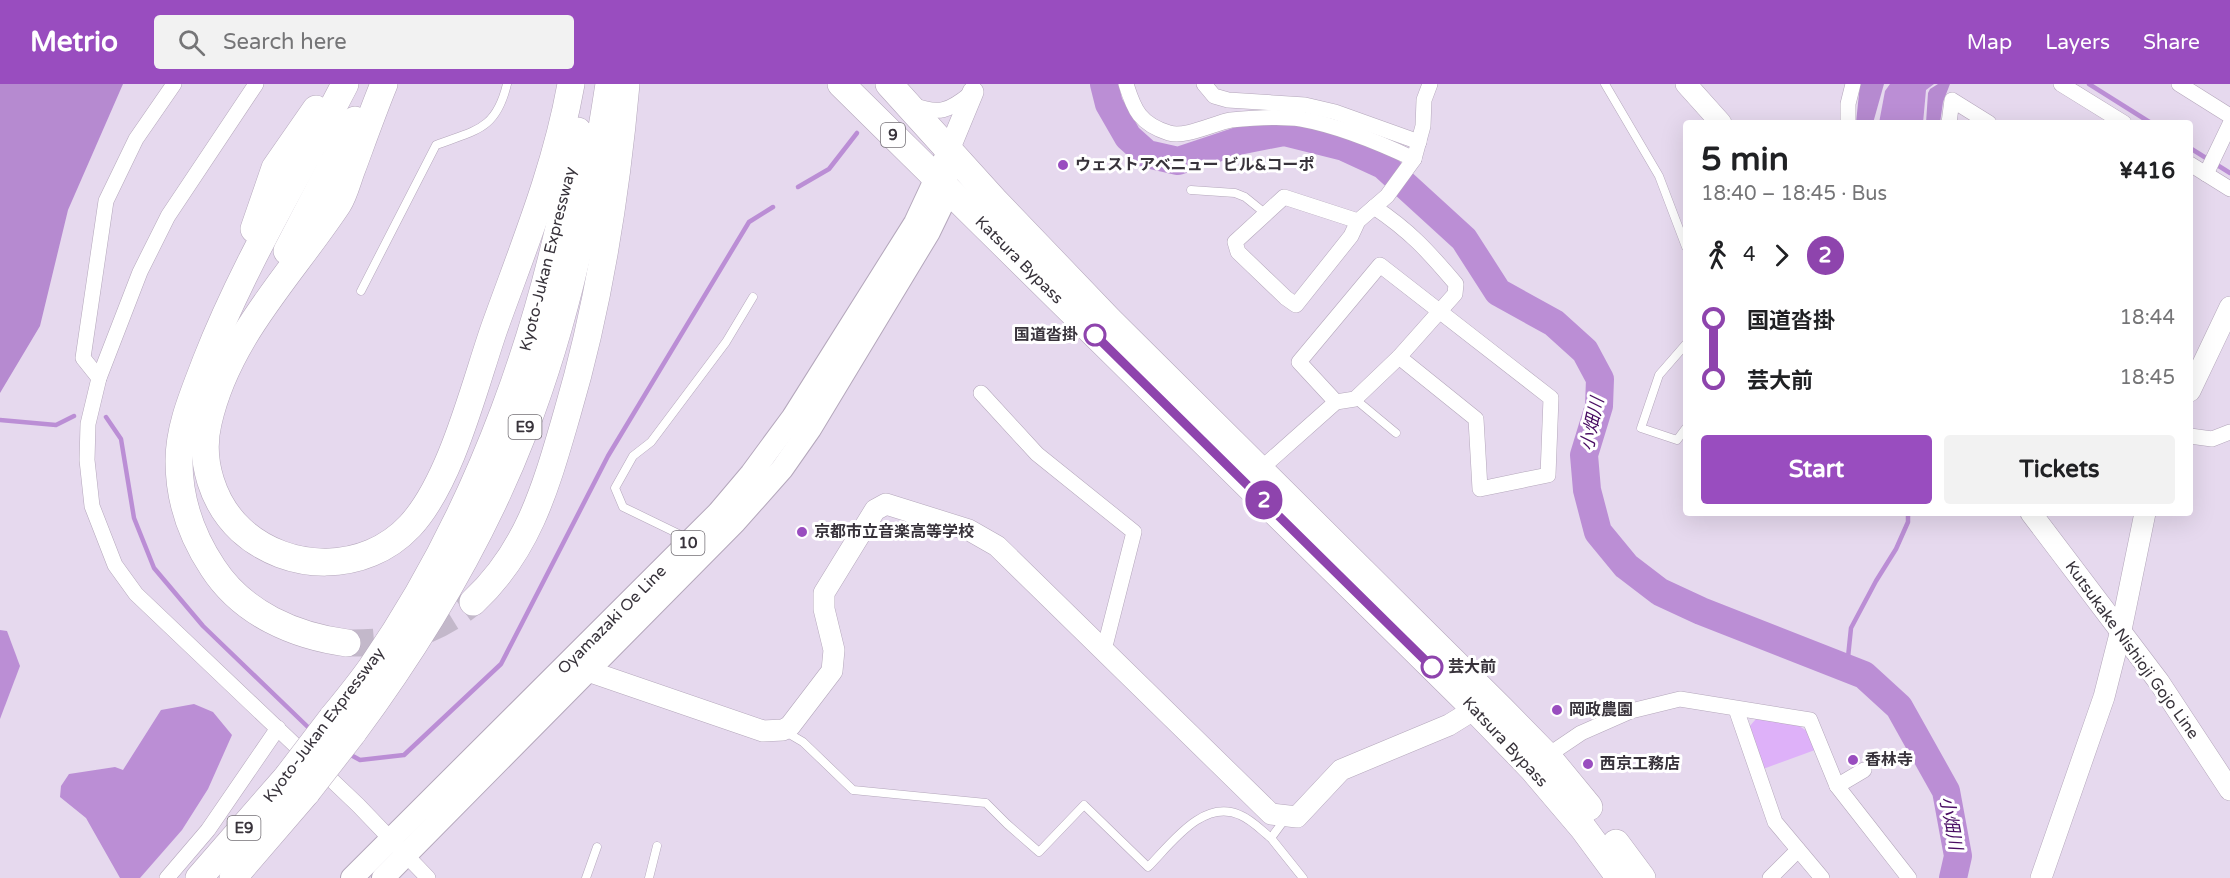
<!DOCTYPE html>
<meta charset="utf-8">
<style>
:root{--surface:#fff;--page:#f2f2f2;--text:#202124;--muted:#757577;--accent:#994dbf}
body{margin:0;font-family:"Varela Round","Noto Sans JP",sans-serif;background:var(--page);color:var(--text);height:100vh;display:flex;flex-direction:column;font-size:22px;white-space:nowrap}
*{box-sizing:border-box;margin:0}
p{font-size:20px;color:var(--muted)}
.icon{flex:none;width:33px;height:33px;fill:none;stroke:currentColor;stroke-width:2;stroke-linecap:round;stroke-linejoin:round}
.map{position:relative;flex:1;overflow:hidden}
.details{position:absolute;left:1683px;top:36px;width:510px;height:396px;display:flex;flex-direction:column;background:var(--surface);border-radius:6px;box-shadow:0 6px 24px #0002}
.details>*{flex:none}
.badge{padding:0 12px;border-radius:20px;font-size:21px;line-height:39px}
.map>.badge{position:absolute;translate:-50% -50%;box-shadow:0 0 0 3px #fff}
.legs{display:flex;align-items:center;gap:9px;height:66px;padding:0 18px;font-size:20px}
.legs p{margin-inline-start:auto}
.summary{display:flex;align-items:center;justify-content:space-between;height:102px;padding:0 18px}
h1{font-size:33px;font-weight:700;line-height:45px}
.primary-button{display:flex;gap:12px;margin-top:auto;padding:12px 18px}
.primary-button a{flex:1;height:69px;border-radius:6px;background:var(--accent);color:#fff;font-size:24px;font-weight:700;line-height:69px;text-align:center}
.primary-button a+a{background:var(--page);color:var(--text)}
ul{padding:0 18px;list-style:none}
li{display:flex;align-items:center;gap:21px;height:60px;font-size:22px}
li i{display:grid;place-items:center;width:9px;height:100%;margin:0 8px;background:currentColor}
li i::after{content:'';width:15px;height:15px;margin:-8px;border:4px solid;border-radius:50%;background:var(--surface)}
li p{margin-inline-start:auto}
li:first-child i{background:linear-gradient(#0000 50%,currentColor 0)}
li:last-child i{background:linear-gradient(currentColor 50%,#0000 0)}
header{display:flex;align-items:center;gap:36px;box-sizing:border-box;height:84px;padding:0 30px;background:var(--accent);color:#fff}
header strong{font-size:28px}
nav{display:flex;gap:33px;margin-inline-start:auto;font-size:21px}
.search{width:420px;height:54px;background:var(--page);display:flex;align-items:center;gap:15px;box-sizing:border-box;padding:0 21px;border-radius:6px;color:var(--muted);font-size:22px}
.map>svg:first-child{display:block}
.green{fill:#deb1f9}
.forest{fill:#b68ad0}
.water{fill:#bb8ed5}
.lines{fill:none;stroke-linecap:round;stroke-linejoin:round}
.stream{stroke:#bb8ed5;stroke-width:4.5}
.river{stroke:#bb8ed5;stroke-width:28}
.highway-tunnel{stroke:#c3b8ca;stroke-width:27;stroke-dasharray:27 14;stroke-linecap:butt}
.lane-casing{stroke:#b4a7bb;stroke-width:9}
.street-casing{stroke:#b4a7bb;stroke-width:16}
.secondary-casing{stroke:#b4a7bb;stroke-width:22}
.primary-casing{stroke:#b4a7bb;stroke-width:24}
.highway-casing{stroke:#b4a7bb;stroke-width:28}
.lane{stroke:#fff;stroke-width:8}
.street{stroke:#fff;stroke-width:15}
.secondary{stroke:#fff;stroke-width:21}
.primary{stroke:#fff;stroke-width:22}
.highway{stroke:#fff;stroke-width:27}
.highway-bridge-casing{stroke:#b4a7bb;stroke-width:28;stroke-linecap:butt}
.highway-bridge{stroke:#fff;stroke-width:27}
.line-1-casing{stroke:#fff;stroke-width:14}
.line-1{stroke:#8e44ad;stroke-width:9}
.poi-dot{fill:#994dbf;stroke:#fff;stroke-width:2}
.stop-1-dot{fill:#fff;stroke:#8e44ad;stroke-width:3}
.labels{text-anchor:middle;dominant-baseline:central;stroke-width:6;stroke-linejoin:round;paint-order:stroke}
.shield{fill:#fff;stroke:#747076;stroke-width:1.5}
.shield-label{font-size:15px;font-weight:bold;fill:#38333b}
.poi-label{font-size:16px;font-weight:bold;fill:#38333b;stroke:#fff;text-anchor:start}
.street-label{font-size:16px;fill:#38333b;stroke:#fff}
.stop-label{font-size:16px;font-weight:bold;fill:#38333b;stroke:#fff;text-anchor:end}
.water-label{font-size:18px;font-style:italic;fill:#480c62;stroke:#fff}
</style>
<header>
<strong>Metrio</strong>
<div class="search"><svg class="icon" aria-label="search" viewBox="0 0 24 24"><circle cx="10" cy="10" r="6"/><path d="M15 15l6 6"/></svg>Search here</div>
<nav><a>Map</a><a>Layers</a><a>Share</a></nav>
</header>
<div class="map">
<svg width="2230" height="794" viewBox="0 0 2230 794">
<rect width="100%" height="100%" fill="#e6d9ee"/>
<!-- green -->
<polygon class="green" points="1756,635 1795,639 1808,648 1815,666 1763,685 1748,644"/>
<!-- forest -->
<g class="forest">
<polygon points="0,0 123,0 68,126 40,242 0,309"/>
<polygon points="1860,0 1884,0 1873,39 1856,39"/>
<polygon points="1938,0 1950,0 1943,18 1940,39 1926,39 1928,9 1930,5"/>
</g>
<!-- water -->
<g class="water">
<polygon points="1890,0 1934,0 1926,6 1923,39 1879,39 1885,7"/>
<polygon points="0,546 7,547 20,582 0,635"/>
<polygon points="194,620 213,628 232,651 208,705 182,746 140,794 120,794 86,734 60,713 61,702 69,690 115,683 123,686 161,626"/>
</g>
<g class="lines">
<!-- stream -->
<g class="stream">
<polyline points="2089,0 2151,39"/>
<polyline points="2190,64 2230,89"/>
<polyline points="798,103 829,85 857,49"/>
<polyline points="106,333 121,355 134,434 154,484 203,542 311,646"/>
<polyline points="0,336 56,341 74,332"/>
<polyline points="1847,583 1851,544 1876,497 1896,465 1908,438 1908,429"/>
<polyline points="349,670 360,676 404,671 501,580 608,372 749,138 773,123"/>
</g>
<!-- river -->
<polyline class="river" points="1104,0 1109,20 1128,53 1147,70 1178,77 1238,57 1284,48 1344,63 1383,81 1464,155 1498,208 1554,239 1585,267 1600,295 1599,322 1584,371 1587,406 1598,448 1626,482 1660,508 1701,527 1864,591 1899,623 1946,707 1958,772 1953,794"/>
<!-- highway-tunnel -->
<path class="highway-tunnel" d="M 347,559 C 397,560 434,549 473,518"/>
<!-- lane casing -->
<g class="lane-casing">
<g id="lane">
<polyline points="1605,0 1659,92 1686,163"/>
<polyline points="1191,106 1235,109 1245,113 1266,130"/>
<path d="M 361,207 L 436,61 C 476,46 496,46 507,0"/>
<polyline points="1686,260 1659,291 1641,344 1677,356 1686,344"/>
<polyline points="1355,315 1396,349"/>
<polyline points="687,454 623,423 615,404 633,372 651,358 726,258 753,213"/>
<path d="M 786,648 L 803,658 L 853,706 L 986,719 L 1007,740 L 1039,768 L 1084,721 L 1148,783 C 1171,760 1203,714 1240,731 C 1252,736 1261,746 1271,754"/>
<polyline points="1285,735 1271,754 1303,794"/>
<polyline points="586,794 597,763"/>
<polyline points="649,794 657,762"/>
</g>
</g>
<!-- street casing -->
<g class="street-casing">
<g id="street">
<polyline points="256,0 168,132 140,188 99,294 88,340 87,376 92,422 115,481 136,510 358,721 428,794"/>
<path d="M 1126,0 C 1134,26 1140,40 1169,49 C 1186,54 1214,39 1231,36 C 1251,34 1282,32 1301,35 C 1340,42 1378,58 1414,75"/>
<polyline points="1204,0 1214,12 1228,16 1305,21 1335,28 1419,58"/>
<polyline points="2061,0 2124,39"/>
<polyline points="2179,0 2230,32"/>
<path d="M 913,21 C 939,31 949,27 970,10"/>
<polyline points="1848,39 1848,20 1853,0"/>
<polyline points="1949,39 1952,16 1989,39"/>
<polyline points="2190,80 2230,105"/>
<polyline points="2206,90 2230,40"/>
<polyline points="1358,137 1284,113 1235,158 1238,168 1286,214 1296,221 1351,152 1358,137 1387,112 1414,75 1423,42 1424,16 1430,0"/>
<polyline points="99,294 83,274 106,117 136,55 174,0"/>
<polyline points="981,309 1037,370 1134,448 1104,566"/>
<polyline points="1336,318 1299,278 1380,181 1551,314 1548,391 1480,405 1476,335 1399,273"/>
<polyline points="2190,352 2212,355 2230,348"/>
<path d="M 1255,390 L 1336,318 L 1355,315 L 1399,273 L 1455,210 L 1456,200 C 1428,167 1410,147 1374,123"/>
<polyline points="1736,625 1775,738 1822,794"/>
<polyline points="1541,676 1581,649 1631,627 1680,615 1810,636 1837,702 1909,794"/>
<polyline points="1837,702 1864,686"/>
<polyline points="167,794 208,746 278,644"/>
<polyline points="1770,794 1798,766"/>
</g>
</g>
<!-- secondary casing -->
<g class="secondary-casing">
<g id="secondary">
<polyline points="1686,0 1721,39"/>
<polyline points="949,66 973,8"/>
<polyline points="2190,307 2230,223"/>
<polyline points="2031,429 2159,598 2230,706"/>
<polyline points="578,576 588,587 763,647 783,646 790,642 832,587 834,566 824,525 824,509 875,426 886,420 969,446 997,462 1271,730 1297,733 1341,686 1449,641 1475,625 1485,615"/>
<polyline points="2041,794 2104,613 2121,546 2145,429"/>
</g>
</g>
<!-- primary casing -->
<g class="primary-casing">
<g id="primary">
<polyline points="352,794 718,429 751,390 793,333 915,139 949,66"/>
<polyline points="383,794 735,438 782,385 810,345 929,148 944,117 947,88"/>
</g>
</g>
<!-- highway casing -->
<g class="highway-casing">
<g id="highway">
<path d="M 345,0 C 298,92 244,180 206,277 C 194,309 179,342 179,377 C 179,416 191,451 213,484 C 243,530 295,552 347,559"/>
<path d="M 384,0 C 373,27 363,55 353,82 C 348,94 345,109 338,120 C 291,191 227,253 208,339 C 199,377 213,420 241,446 C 288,489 365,490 410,442 C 451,398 474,303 494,245 C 523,164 556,85 571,0"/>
<polyline points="841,0 1475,625 1532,684 1583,744 1620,794"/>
<polyline points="889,0 994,116 1109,236 1501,625 1547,672 1589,723"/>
<polyline points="254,145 275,84 316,25"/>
<polyline points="287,167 355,36"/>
<path d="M 473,518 C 529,466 546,402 567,330 C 599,222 616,113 626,0"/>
<path d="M 332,634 C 345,618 359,601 371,584 C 481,425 547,236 578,47"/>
<path d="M 352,650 C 421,557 482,456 524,347 C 567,236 591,118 609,0"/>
<polyline points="1616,759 1642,794"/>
<polyline points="199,794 287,693"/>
<polyline points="233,794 307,708"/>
</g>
</g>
<!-- lane -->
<use href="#lane" class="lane"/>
<!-- street -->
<use href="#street" class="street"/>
<!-- secondary -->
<use href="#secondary" class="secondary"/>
<!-- primary -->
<use href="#primary" class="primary"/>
<!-- highway -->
<use href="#highway" class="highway"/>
<!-- highway-bridge casing -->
<g class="highway-bridge-casing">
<g id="highway-bridge">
<polyline points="287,693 332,634"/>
<polyline points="307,708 352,650"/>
</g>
</g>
<!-- highway-bridge -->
<use href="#highway-bridge" class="highway-bridge"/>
</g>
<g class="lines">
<!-- line-1 casing -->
<g class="line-1-casing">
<polyline id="line-1" points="1095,251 1432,583"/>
</g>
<!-- line-1 -->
<use href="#line-1" class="line-1"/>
</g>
<!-- markers -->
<g class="poi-dot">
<circle cx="1063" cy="81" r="6"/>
<circle cx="802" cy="448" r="6"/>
<circle cx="1557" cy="626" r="6"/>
<circle cx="1853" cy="676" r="6"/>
<circle cx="1588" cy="680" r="6"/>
</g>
<g class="stop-1-dot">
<circle cx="1095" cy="251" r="10"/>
<circle cx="1432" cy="583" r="10"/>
</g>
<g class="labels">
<!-- shield labels -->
<g class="shield">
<rect x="881" y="39" width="24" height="24" rx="4.5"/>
<rect x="508.5" y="331" width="33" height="24" rx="4.5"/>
<rect x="671.5" y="447" width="33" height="24" rx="4.5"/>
<rect x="227.5" y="732" width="33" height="24" rx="4.5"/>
</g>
<g class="shield-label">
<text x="893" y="51">9</text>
<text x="525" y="343">E9</text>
<text x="688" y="459">10</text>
<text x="244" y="744">E9</text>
</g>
<!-- poi labels -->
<g class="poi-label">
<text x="1075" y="81">ウェストアベニュー ビル&amp;コーポ</text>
<text x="814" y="448">京都市立音楽高等学校</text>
<text x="1569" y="626">岡政農園</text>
<text x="1865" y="676">香林寺</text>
<text x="1600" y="680">西京工務店</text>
</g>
<!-- street labels -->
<g class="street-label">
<text transform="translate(548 175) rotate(-76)">Kyoto-Jukan Expressway</text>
<text transform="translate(1019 176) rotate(45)">Katsura Bypass</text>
<text transform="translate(612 536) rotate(-45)">Oyamazaki Oe Line</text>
<text transform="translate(2132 566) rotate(54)">Kutsukake Nishioji Gojo Line</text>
<text transform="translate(324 641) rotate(-53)">Kyoto-Jukan Expressway</text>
<text transform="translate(1505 658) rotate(47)">Katsura Bypass</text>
</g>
<!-- stop labels -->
<g class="stop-label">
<text x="1078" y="251">国道沓掛</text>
<text x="1448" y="583" text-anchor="start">芸大前</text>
</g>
<!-- water labels -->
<g class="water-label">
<text transform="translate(1592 340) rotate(-78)">小畑川</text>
<text transform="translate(1951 739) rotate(79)">小畑川</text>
</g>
</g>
</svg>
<b class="badge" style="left:1264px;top:416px;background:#8e44ad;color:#fff">2</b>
<section class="details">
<div class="summary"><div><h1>5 min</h1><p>18:40 – 18:45 · Bus</p></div><b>¥416</b></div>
<div class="legs"><svg class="icon" aria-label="walk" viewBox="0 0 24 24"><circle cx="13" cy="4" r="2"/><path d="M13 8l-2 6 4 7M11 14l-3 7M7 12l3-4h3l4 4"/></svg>4<svg class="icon" aria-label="forward" viewBox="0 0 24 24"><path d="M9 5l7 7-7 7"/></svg><b class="badge" style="background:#8e44ad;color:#fff">2</b></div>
<ul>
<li><i style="color:#8e44ad"></i><b>国道沓掛</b><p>18:44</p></li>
<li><i style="color:#8e44ad"></i><b>芸大前</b><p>18:45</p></li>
</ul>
<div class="primary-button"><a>Start</a><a>Tickets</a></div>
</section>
</div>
